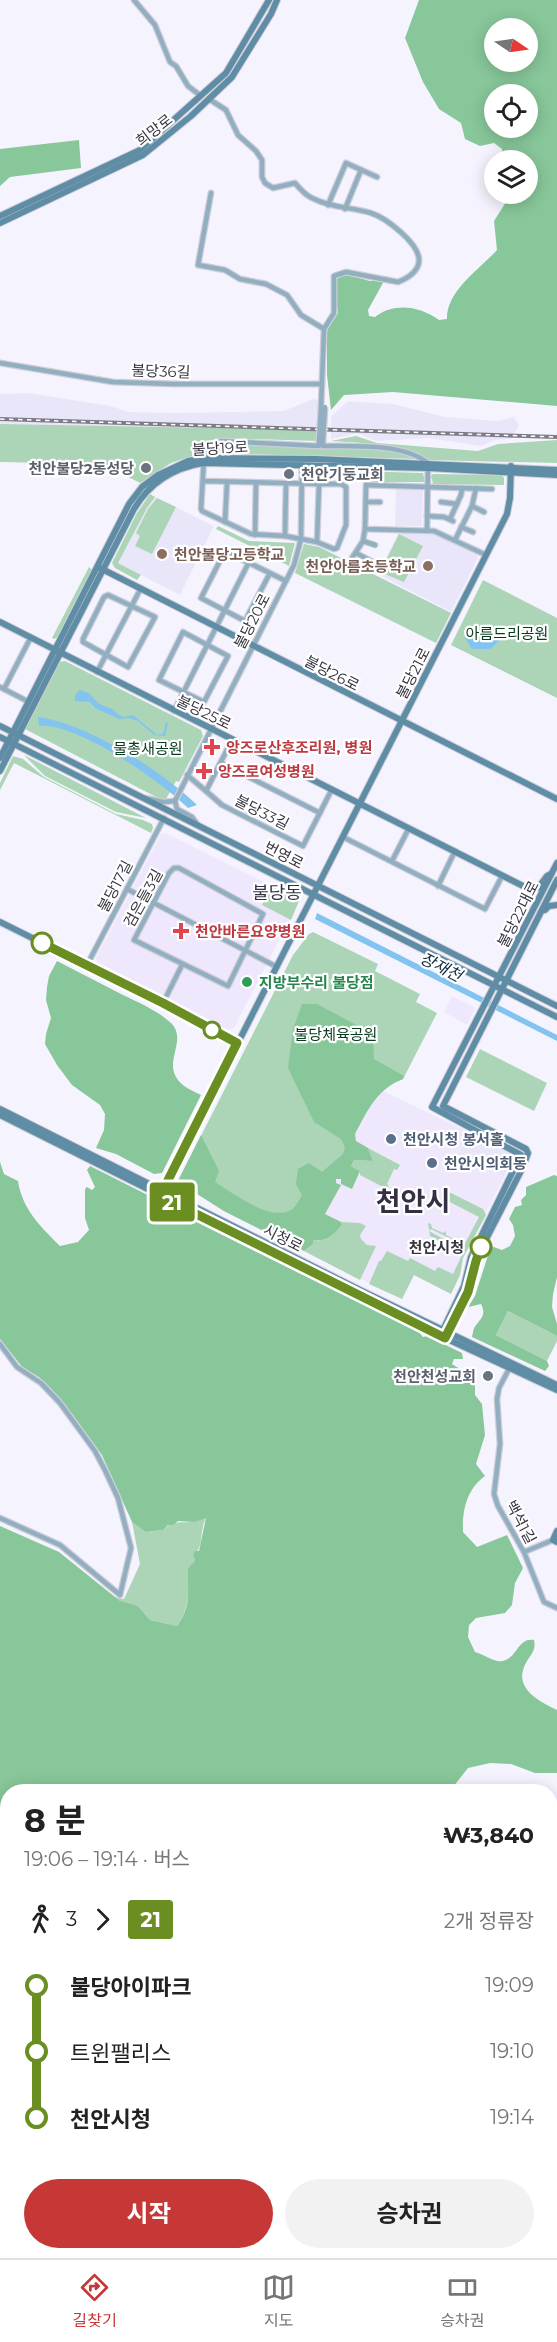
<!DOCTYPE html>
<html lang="ko">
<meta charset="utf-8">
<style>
:root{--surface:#fff;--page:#f2f2f2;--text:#222;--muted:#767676;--line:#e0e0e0;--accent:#c63836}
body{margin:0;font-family:Montserrat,"Noto Sans KR",sans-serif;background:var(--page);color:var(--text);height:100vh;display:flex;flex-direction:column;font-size:22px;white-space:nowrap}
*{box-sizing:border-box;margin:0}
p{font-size:20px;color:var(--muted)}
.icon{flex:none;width:33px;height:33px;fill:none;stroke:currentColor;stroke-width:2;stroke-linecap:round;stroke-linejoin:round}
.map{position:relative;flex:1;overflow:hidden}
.sheet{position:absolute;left:0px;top:1784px;width:558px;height:476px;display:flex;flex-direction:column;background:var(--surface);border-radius:24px 24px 0 0;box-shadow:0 3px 15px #0003}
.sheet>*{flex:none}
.badge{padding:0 12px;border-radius:4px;font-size:21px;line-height:39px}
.needle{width:39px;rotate:103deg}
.fabs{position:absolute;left:484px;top:18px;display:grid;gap:12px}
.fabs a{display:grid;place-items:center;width:54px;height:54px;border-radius:50%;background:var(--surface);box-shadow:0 3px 15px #0003;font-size:30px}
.map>.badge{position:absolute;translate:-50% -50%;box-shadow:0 0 0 3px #fff}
.legs{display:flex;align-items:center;gap:9px;height:66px;padding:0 24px;font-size:20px}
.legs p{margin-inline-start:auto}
.overview{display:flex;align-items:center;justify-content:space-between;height:102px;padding:0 24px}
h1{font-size:33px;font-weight:700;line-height:45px}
.cta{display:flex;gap:12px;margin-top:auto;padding:12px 24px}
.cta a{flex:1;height:69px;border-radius:36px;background:var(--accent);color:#fff;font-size:24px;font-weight:700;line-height:69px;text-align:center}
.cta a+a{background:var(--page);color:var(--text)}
ul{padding:0 24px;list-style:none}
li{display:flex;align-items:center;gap:21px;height:66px;font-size:22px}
li i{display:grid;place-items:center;width:9px;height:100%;margin:0 8px;background:currentColor}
li i::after{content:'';width:15px;height:15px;margin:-8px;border:4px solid;border-radius:50%;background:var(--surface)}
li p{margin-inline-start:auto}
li:first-child i{background:linear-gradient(#0000 50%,currentColor 0)}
li:last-child i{background:linear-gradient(currentColor 50%,#0000 0)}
.menu{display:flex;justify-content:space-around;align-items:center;height:84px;border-top:2px solid var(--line);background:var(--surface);font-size:16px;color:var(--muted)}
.menu a{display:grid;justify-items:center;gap:3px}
.menu .selected{color:var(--accent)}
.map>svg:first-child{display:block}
.commercial{fill:#efe7fc}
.built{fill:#eae6fa}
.green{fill:#abd5b6}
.forest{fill:#88c79a;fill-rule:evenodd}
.water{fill:#83c3f0}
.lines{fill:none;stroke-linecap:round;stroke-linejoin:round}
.street-casing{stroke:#cfced8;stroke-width:7}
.secondary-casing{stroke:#cfced8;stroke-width:8}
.street{stroke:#91afc1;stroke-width:4.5}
.secondary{stroke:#608da6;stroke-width:6}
.rail-casing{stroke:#7d7c86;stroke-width:4}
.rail{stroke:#fff;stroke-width:1.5;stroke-dasharray:4.5;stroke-linecap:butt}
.street-bridge-casing{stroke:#cfced8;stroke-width:7;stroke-linecap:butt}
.street-bridge{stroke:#91afc1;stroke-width:4.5}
.line-1-casing{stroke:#fff;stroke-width:14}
.line-1{stroke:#6b8e23;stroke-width:9}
.worship-dot{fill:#6b7280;stroke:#fff;stroke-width:2}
.education-dot{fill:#8d6e63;stroke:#fff;stroke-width:2}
.health-dot{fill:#e0444e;stroke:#fff;stroke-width:2}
.stop-1-dot{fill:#fff;stroke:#6b8e23;stroke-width:3}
.leisure-dot{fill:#2e9e5b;stroke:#fff;stroke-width:2}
.service-dot{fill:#5c6f8a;stroke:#fff;stroke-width:2}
.labels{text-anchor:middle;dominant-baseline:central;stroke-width:4.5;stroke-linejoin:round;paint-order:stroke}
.street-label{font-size:15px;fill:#373540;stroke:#fff}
.worship-label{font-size:15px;font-weight:bold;fill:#5b616d;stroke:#fff;text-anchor:end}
.education-label{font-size:15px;font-weight:bold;fill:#785e54;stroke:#fff;text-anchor:start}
.park-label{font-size:15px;fill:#093b1e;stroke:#fff}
.health-label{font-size:15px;font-weight:bold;fill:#be3a42;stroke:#fff;text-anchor:start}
.leisure-label{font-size:15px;font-weight:bold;fill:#27864d;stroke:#fff;text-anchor:start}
.service-label{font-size:15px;font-weight:bold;fill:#4e5e75;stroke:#fff;text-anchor:start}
.stop-label{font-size:15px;font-weight:bold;fill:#373540;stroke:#fff;text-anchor:end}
.water-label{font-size:16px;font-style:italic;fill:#133043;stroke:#fff}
.quarter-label{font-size:18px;fill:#343044;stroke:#fff}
.town-label{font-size:27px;font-weight:bold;fill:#343044;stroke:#fff}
</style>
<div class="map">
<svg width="557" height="2258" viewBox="0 0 557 2258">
<rect width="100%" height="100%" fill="#f5f4fe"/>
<!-- commercial -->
<g class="commercial">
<polygon points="165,833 294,897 299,901 234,1028 227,1030 97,963 96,958 161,834"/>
<polygon points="452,996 475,1008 467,1025 444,1012"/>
<polygon points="383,1091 471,1133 460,1155 504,1177 463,1258 460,1275 451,1294 414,1275 402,1299 293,1246 308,1201 355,1134 375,1097"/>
</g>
<!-- built -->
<g class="built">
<polygon points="28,393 111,406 128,412 176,413 284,411 313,399 321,401 319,440 0,430 0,394"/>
<polygon points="348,401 393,404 445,417 497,421 514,417 519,425 511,439 495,440 481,446 429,438 376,441 358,433 331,439 331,417"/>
<polygon points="396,489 423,490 422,526 395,526"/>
<polygon points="155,497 214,526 180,595 118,563 147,508"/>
<polygon points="400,530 433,533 477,555 478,558 451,612 378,574"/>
<polygon points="471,1133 513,1154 514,1157 504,1177 459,1154"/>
</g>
<!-- green -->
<g class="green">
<polygon points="0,424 318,430 318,441 217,438 210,442 201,453 171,463 140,483 103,464 0,462"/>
<path d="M 356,436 L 377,443 L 478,451 L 498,444 L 557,440 L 557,463 L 428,460 C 399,444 363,443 331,441 Z"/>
<polygon points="220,443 366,447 411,455 418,459 207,453 210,447"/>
<polygon points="355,471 423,473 425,482 354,482"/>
<polygon points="433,474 502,475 504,478 504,485 433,484 431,476"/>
<polygon points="150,494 155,497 147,508 118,563 141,575 137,580 115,568 112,563 137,513"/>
<polygon points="157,498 176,507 152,554 135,546 140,536 136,533 148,509"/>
<polygon points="218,526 249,541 295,543 289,566 216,529"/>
<polygon points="399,534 423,546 404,582 380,572"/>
<polygon points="304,544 319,547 451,613 436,643 295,573"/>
<polygon points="89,567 92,570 59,636 54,639 52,638"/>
<polygon points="483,580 557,618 557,698 451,645"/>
<polygon points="65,661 201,730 203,736 179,782 176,781 166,799 160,799 25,729 59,662"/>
<polygon points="24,755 146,818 116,812 45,776"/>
<polygon points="13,756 23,759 44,777 116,814 143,820 152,824 153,828 151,833 14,763 0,790 0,783"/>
<polygon points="272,886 294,897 299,901 291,920 262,905"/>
<polygon points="313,932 378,964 375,971 420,994 416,1002 437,1013 403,1079 393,1083 375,1097 293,1246 224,1211 180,1183 179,1179 293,955 309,934"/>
<polygon points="480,1049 547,1083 534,1111 466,1077"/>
<polygon points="368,1148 400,1165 397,1170 394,1169 387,1184 389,1186 387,1189 360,1175 360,1171 351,1166 354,1160 373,1161"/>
<polygon points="447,1191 483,1209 486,1215 463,1258 460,1275 451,1294 414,1275 402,1299 369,1284 379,1261 381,1261 387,1251 408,1261 410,1258 435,1271 438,1267 453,1274 463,1253 430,1236 428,1223 431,1224 432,1228 443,1233 446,1231 446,1235 458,1241 462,1240 459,1243 431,1229 429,1231 462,1249 479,1217 444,1199 441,1200 444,1192"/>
<path d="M 341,1222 L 360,1223 L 366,1226 L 360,1235 L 361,1239 L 367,1245 L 376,1246 L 360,1280 L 304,1251 L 313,1244 L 313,1240 C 327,1242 332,1236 342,1225 Z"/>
<polygon points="508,1311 557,1336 557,1341 547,1361 496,1335"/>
<path d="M 206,1517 C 205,1521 203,1524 203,1527 C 200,1539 203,1547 193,1556 L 195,1560 C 186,1584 193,1603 177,1626 L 150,1620 L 138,1606 L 123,1603 L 114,1597 L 124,1599 L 140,1564 L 132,1522 L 147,1532 L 163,1530 C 173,1520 179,1523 191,1522 C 196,1521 200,1518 206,1517 Z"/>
<polygon points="0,1949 8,1952 7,2031 0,2033"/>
</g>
<!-- forest -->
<g class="forest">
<path d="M 419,0 L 557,0 L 557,406 L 393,392 L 344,395 L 331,410 L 327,375 L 327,330 L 338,313 L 334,290 L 337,279 L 344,274 L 370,281 L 384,281 L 368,310 L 369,316 L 375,317 C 394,302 420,306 439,320 L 447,319 C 446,291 480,269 497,250 L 494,221 L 506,202 L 506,194 L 528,194 L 528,160 L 503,160 L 502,149 L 494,143 L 480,146 L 465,139 L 461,123 L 439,109 L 423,82 L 405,38 ZM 495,28 L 528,28 L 528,62 L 495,62 ZM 495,94 L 528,94 L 528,128 L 495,128 Z"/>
<polygon points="79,140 81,168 10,177 0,186 0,149"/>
<path d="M 57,961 C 79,972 101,984 123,995 C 140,1003 158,1011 171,1023 C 188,1040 163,1061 178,1080 C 183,1087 193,1091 201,1095 L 162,1173 L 154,1174 L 116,1154 L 96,1148 L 104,1130 L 105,1114 L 100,1105 L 72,1085 L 57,1065 L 45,1044 L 46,1034 L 51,1018 L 46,1000 L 47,987 L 49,976 Z"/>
<path d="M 302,1004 L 317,1004 L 373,1034 L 374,1059 L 404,1076 L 403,1079 C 377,1089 367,1111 355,1134 L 356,1141 L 368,1148 L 373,1161 L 354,1160 L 351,1166 L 360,1171 L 352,1189 L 341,1184 L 341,1179 L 336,1179 L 336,1183 L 341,1185 L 325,1214 L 341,1222 L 342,1225 C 333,1235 327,1242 313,1240 L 313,1244 L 304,1251 L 224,1211 L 180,1183 L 179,1179 L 201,1135 L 219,1171 L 215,1182 C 233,1193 270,1222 291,1210 C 296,1207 299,1200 302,1195 L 296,1184 L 298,1169 L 309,1163 L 322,1172 L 343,1154 L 345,1147 L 341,1139 L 314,1122 L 288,1068 L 293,1029 Z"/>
<path d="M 0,1162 L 4,1174 L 18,1181 C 22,1209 41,1227 60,1246 L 78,1242 L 89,1230 L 85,1218 L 85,1189 L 87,1187 L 92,1190 L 95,1187 L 87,1170 L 90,1166 L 289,1266 L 299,1273 L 327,1284 L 418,1331 L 423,1337 L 427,1336 L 462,1353 L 463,1359 L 454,1359 L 452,1364 L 471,1376 L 475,1385 L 475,1395 L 482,1404 L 485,1435 L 476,1464 L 485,1476 C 467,1489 462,1510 463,1532 L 477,1547 L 507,1535 L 523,1568 L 515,1583 L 512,1605 L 505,1613 L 476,1618 L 469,1625 L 468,1637 L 475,1652 C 484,1654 494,1663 503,1661 C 518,1657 518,1637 534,1640 C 536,1650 532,1653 527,1661 C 511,1687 538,1701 557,1710 L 557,1773 L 535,1773 L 511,1764 L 490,1763 L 468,1768 L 453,1787 L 454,1791 L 8,1791 L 7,1926 L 0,1923 L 0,1526 L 59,1552 L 120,1601 L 138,1606 L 150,1620 L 177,1626 C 191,1606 188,1594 188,1571 C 188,1566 193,1565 195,1560 L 193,1556 L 195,1551 L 199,1551 L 206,1518 L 194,1522 L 178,1521 L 173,1525 L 168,1525 L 163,1530 L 146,1532 L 132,1522 L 102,1455 L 72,1414 L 39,1377 L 23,1368 L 0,1339 Z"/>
<path d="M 554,1175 L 557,1176 L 557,1277 L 553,1294 L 552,1307 L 557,1324 L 557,1336 L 508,1311 L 496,1335 L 547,1361 L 549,1366 L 545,1371 L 472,1337 C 472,1337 474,1328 474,1328 C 480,1319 487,1316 481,1304 L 468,1307 L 475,1296 L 491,1246 L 502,1250 L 510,1246 L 515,1236 L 513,1225 L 509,1219 L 515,1207 L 522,1205 L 521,1200 L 526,1195 L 526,1187 Z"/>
<polygon points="550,1889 557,1890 557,1950 551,1945"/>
</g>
<!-- water -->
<g class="water">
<polygon points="478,633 499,639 499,641 490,649 472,649 465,638"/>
<polygon points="80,690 89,693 99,704 112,709 119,715 123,717 133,715 157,735 163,734 166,722 168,723 165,736 154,735 138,721 129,718 119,719 95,708 90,702 75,701 75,695"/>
<path d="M 38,717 C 88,724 161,770 197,805 L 188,808 C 162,782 76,722 39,726 Z"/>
<polygon points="317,913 557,1035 557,1041 315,919"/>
</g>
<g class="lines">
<!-- street casing -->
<g class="street-casing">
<g id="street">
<polyline points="134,0 155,25 170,62 176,66 188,86 201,96"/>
<path d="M 209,99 L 226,110 L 238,135 L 256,151 L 262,160 L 262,177 L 265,183 L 273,188 L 295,183 C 300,189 305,195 312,198 C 331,208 351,207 371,213 C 386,218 419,243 419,260 C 419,271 408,278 398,282 L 346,272 L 334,276 L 334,313 L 324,329 L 321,407"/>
<polyline points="211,193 198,265 225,270 240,279 266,284 287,295 301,315 324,329"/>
<polyline points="328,205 346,163 377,177"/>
<polyline points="345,209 361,170"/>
<polyline points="0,363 113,382 174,384 322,384"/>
<path d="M 323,441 L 323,446 C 353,446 404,443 428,463 L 427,529"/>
<path d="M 203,481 L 319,484 L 317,542 L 285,536 L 251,534 L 202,511 L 201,509 L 204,458 C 205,448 210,443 220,441 L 319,446 L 319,441"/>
<polyline points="366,502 380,502"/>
<polyline points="441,502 457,504"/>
<polyline points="472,506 484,512"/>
<polyline points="427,516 444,517 453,521"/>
<polyline points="450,519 461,495 462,488"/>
<polyline points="225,522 227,482"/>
<polyline points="461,527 473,532"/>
<polyline points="255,535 256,483"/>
<polyline points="285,536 286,484"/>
<polyline points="455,540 472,506 476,488"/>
<polyline points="363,541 375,545"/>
<polyline points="317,542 334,549 337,548 346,525 346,487 341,484 319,484"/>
<polyline points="356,553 373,562"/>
<polyline points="486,555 434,531 365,529 366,485 492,489"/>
<polyline points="352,558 363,541 365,529"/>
<polyline points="270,573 245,621 201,598 225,551 286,581"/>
<polygon points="108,595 155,617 128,667 83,642 83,639 104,597"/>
<polygon points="183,632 228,656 204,702 159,680"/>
<polyline points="97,672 141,588"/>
<polyline points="0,687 29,702"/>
<polyline points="4,689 31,637"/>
<polyline points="174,711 249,562"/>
<polyline points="232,740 206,791 222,805 303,846 332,789"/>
<polyline points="221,763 320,813"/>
<polyline points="187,775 206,791"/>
<polyline points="145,798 163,802 175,801"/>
<polyline points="197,824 192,817 177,809 175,801 294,565 301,539 302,464"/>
<polyline points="343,837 485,909 502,876"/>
<polyline points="392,861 409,828"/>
<polygon points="174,868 179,868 263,914 228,986 134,940 169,873"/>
<polyline points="438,886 455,851"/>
<polyline points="127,889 277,967"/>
<polyline points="87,965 164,818"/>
<polyline points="163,1003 182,965"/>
<polyline points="0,1344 17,1367 41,1383 60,1403 95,1451 105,1470 118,1498 131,1548 120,1595 60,1545 0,1518"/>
<polyline points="510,1367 499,1388 497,1399 500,1444 494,1494 498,1506 524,1552 544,1602 557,1608"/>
<polyline points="524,1552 553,1540"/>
<polyline points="0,2041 8,2037"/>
<polyline points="0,2074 8,2078"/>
<polyline points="0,2100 8,2084"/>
<polyline points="0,2105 8,2110"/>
<polyline points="0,2140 8,2144"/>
<polyline points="550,2203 557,2189"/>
<polyline points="550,2224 557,2227"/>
<polyline points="231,2252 245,2258"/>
<polyline points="295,2252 309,2258"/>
<polyline points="372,2252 388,2258"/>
<polyline points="12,2258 15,2252"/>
<polyline points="54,2258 56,2252"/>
<polyline points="208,2258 211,2252"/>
<polyline points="462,2258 465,2252"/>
<polyline points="494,2258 497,2252"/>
<polyline points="526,2258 529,2252"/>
<polyline points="556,2258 557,2255"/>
</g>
</g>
<!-- secondary casing -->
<g class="secondary-casing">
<g id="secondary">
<polyline points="0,216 140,150 226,73 269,0"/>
<polyline points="0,223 143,155 191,116 232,77 271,14 277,0"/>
<polyline points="100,568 557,799"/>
<polyline points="0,622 527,888 538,888 547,876 551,874"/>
<polyline points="0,726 557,1006"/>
<polyline points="0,737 557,1017"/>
<polyline points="0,758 129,504 142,487 158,475 188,461 204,458 316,459 557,470"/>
<path d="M 0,771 L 134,509 C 150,482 173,468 203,463 L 428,468 L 557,475"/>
<polyline points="545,910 549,906 557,905"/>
<polyline points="0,922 163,1003 237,1043"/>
<polyline points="0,1109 360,1290 557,1385"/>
<polyline points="0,1115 443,1337 557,1390"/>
<polyline points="160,1196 507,514 510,498 511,466"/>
<polyline points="442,1332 464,1286 471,1257 521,1155 432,1107 557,863"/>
<polyline points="447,1335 468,1292 478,1255 523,1167 528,1153 526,1149 443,1106 557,880"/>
<polyline points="557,1531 553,1540 557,1542"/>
<polyline points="0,1931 8,1934"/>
<polyline points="0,1941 8,1945"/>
<polyline points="550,2030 557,2019"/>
<polyline points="550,2041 557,2030"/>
<polyline points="550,2180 557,2182"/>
<polyline points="0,2185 8,2189"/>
<polyline points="550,2187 557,2189"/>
<polyline points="0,2193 8,2197"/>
<polyline points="122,2252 136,2258"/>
<polyline points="138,2252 153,2258"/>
<polyline points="89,2258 91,2252"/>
<polyline points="426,2258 429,2252"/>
</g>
</g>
<!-- street -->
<use href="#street" class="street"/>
<!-- secondary -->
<use href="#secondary" class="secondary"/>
<!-- rail casing -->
<g class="rail-casing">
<polyline id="rail" points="0,419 557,437"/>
</g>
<!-- rail -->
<use href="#rail" class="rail"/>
<!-- street-bridge casing -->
<g class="street-bridge-casing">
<g id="street-bridge">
<polyline points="319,441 321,407"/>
<polyline points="323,441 325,407"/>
</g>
</g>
<!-- street-bridge -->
<use href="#street-bridge" class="street-bridge"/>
</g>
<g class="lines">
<!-- line-1 casing -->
<g class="line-1-casing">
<polyline id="line-1" points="42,943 163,1003 237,1043 160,1196 445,1338 468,1292 476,1261 481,1247"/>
</g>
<!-- line-1 -->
<use href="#line-1" class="line-1"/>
</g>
<!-- markers -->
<g class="worship-dot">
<circle cx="146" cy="468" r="6"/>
<circle cx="289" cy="474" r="6"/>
<circle cx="488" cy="1376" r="6"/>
</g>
<g class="education-dot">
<circle cx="162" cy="554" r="6"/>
<circle cx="428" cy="566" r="6"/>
</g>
<g class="health-dot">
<path d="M209 738h6v6h6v6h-6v6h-6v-6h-6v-6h6z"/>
<path d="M201 762h6v6h6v6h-6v6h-6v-6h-6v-6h6z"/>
<path d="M178 922h6v6h6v6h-6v6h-6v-6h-6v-6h6z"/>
</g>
<g class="stop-1-dot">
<circle cx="42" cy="943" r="10"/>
<circle cx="212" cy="1030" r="8"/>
<circle cx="481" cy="1247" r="10"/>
</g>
<circle class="leisure-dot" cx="247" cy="982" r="6"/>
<g class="service-dot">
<circle cx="391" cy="1139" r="6"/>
<circle cx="432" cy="1163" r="6"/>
</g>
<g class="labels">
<!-- street labels -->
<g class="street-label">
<text transform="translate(154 130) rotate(-38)">희망로</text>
<text transform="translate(161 371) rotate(2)">불당36길</text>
<text transform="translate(220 448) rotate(-3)">불당19로</text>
<text transform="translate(252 621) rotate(-63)">불당20로</text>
<text transform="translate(332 673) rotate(27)">불당26로</text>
<text transform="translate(413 673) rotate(-63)">불당21로</text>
<text transform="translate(204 712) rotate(26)">불당25로</text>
<text transform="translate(262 812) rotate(27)">불당33길</text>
<text transform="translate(284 855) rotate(27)">번영로</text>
<text transform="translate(115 886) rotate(-62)">불당17길</text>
<text transform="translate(143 898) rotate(-61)">검은들3길</text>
<text transform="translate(518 914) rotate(-63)">불당22대로</text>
<text transform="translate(283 1238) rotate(27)">시청로</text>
<text transform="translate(521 1522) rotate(62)">백석1길</text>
</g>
<!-- worship labels -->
<g class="worship-label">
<text x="134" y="468">천안불당2동성당</text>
<text x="301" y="474" text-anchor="start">천안기둥교회</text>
<text x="476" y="1376">천안천성교회</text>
</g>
<!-- education labels -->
<g class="education-label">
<text x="174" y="554">천안불당고등학교</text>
<text x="416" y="566" text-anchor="end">천안아름초등학교</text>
</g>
<!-- park labels -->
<g class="park-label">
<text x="507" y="633">아름드리공원</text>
<text x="148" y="748">물총새공원</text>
<text x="336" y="1034">불당체육공원</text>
</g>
<!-- health labels -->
<g class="health-label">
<text x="226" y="747">앙즈로산후조리원, 병원</text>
<text x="218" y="771">앙즈로여성병원</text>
<text x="195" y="931">천안바른요양병원</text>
</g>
<!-- leisure labels -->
<g class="leisure-label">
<text x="259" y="982">지방부수리 불당점</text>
</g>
<!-- service labels -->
<g class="service-label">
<text x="403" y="1139">천안시청 봉서홀</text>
<text x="444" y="1163">천안시의회동</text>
</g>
<!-- stop labels -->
<g class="stop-label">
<text x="464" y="1247">천안시청</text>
</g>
<!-- water labels -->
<g class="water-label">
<text transform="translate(441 967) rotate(27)">장재천</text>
</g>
<!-- quarter labels -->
<g class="quarter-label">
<text x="277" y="893">불당동</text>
</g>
<!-- town labels -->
<g class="town-label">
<text x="413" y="1201">천안시</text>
</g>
</g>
</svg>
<div class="fabs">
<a><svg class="needle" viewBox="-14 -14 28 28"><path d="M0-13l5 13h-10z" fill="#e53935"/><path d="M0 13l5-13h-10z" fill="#767676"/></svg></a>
<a><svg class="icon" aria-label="locate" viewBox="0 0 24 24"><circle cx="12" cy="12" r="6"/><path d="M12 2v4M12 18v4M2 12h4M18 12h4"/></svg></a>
<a><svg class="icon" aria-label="layers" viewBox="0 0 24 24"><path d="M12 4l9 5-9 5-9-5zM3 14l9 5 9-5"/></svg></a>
</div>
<b class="badge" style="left:172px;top:1202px;background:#6b8e23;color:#fff">21</b>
<section class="sheet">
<div class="overview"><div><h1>8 분</h1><p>19:06 – 19:14 · 버스</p></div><b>₩3,840</b></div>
<div class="legs"><svg class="icon" aria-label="walk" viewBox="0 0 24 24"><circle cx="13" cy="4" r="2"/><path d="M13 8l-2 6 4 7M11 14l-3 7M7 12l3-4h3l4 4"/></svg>3<svg class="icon" aria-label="forward" viewBox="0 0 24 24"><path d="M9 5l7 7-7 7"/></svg><b class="badge" style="background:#6b8e23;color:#fff">21</b><p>2개 정류장</p></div>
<ul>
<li><i style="color:#6b8e23"></i><b>불당아이파크</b><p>19:09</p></li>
<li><i style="color:#6b8e23"></i><span>트윈팰리스</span><p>19:10</p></li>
<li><i style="color:#6b8e23"></i><b>천안시청</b><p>19:14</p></li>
</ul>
<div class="cta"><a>시작</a><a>승차권</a></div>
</section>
</div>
<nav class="menu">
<a class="selected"><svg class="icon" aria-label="directions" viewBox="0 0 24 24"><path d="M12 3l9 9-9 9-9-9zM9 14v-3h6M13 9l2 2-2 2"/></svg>길찾기</a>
<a><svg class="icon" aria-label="map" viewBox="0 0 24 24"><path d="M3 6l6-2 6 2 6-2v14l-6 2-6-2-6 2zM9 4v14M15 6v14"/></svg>지도</a>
<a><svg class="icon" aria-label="tickets" viewBox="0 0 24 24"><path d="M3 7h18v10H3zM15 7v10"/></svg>승차권</a>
</nav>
